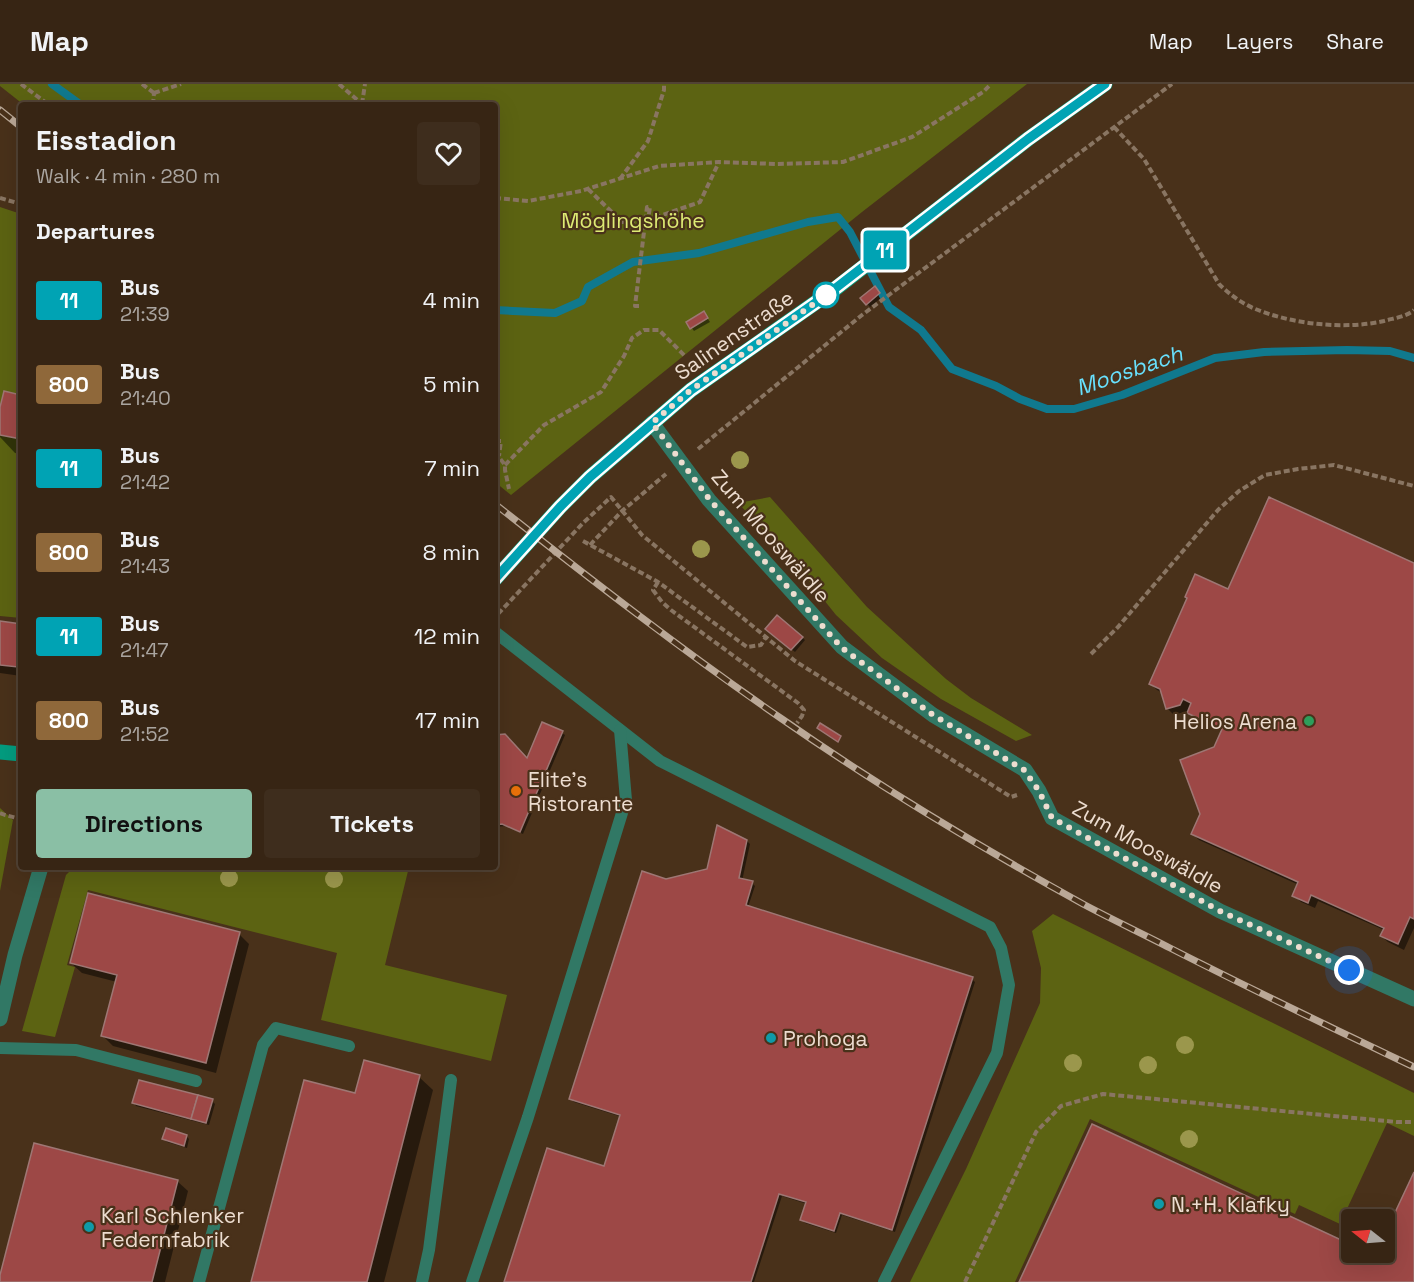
<!DOCTYPE html>
<meta charset="utf-8">
<style>
:root{--surface:#372514;--page:#3e2d1d;--text:#f1f3f6;--muted:#aaa5a0;--line:#514234;--accent:#8abfa5}
body{margin:0;font-family:"Space Grotesk",sans-serif;background:var(--page);color:var(--text);height:100vh;display:flex;flex-direction:column;font-size:22px;white-space:nowrap}
*{box-sizing:border-box;margin:0}
p{font-size:20px;color:var(--muted)}
.icon{flex:none;width:33px;height:33px;fill:none;stroke:currentColor;stroke-width:2;stroke-linecap:round;stroke-linejoin:round}
.map{position:relative;flex:1;overflow:hidden}
.drawer{position:absolute;left:18px;top:18px;width:480px;height:768px;display:flex;flex-direction:column;background:var(--surface);border-radius:6px;box-shadow:0 6px 24px #0002,0 0 0 2px var(--line)}
.drawer>*{flex:none}
.badge{padding:0 12px;border-radius:4px;font-size:21px;line-height:39px}
.needle{width:39px;rotate:287deg}
.controls{position:absolute;left:1341px;top:1125px;display:grid;gap:12px}
.controls a{display:grid;place-items:center;width:54px;height:54px;border-radius:6px;background:var(--surface);box-shadow:0 6px 24px #0002,0 0 0 2px var(--line);font-size:30px}
.you{position:absolute;width:30px;height:30px;margin:-15px;border:4px solid #fff;border-radius:50%;background:#1a73e8;box-shadow:0 0 0 9px #1a73e833}
.map>.badge{position:absolute;translate:-50% -50%;box-shadow:0 0 0 3px #fff}
h2{padding:0 18px;font-size:22px;line-height:54px}
.round{display:grid;place-items:center;flex:none;width:63px;height:63px;border-radius:6px;background:var(--page)}
.summary{display:flex;align-items:center;justify-content:space-between;height:102px;padding:0 18px}
h1{font-size:28px;font-weight:700;line-height:45px}
.primary-button{display:flex;gap:12px;margin-top:auto;padding:12px 18px}
.primary-button a{flex:1;height:69px;border-radius:6px;background:var(--accent);color:#111;font-size:24px;font-weight:700;line-height:69px;text-align:center}
.primary-button a+a{background:var(--page);color:var(--text)}
ul{padding:0;list-style:none}
li{display:flex;align-items:center;gap:18px;height:84px;padding:0 18px}
li div{flex:1}
li b{display:block;font-size:22px}
li em{font-style:normal}
li .badge{min-width:66px;font-weight:700;text-align:center}
header{display:flex;align-items:center;gap:36px;box-sizing:border-box;height:84px;padding:0 30px;background:var(--surface);border-bottom:2px solid var(--line)}
header strong{font-size:28px}
nav{display:flex;gap:33px;margin-inline-start:auto;font-size:21px}
.map>svg:first-child{display:block}
.green{fill:#5c6312}
.shadow{fill:#0007}
.lines{fill:none;stroke-linecap:round;stroke-linejoin:round}
.stream{stroke:#10798e;stroke-width:8}
.building{fill:#9d4846;stroke:#9e7774;stroke-width:1.5}
.path{stroke:#897562;stroke-width:4;stroke-dasharray:6 3;stroke-linecap:butt}
.lane{stroke:#317865;stroke-width:12}
.street{stroke:#317865;stroke-width:15}
.secondary{stroke:#039c7f;stroke-width:15}
.rail-casing{stroke:#baa897;stroke-width:7}
.rail{stroke:#49311a;stroke-width:4.5;stroke-dasharray:14;stroke-linecap:butt}
.tree{fill:#9b974c}
.line-casing{stroke:#fff;stroke-width:14}
.line{stroke:#00a3b4;stroke-width:9}
.walk{stroke:#edddd0;stroke-width:6;stroke-dasharray:0 10.8}
.stop-dot{fill:#fff;stroke:#00a3b4;stroke-width:3}
.leisure-dot{fill:#2e9e5b;stroke:#49311a;stroke-width:2}
.food-dot{fill:#e8710a;stroke:#49311a;stroke-width:2}
.culture-dot{fill:#0f9aa8;stroke:#49311a;stroke-width:2}
.labels{text-anchor:middle;dominant-baseline:central;stroke-width:4.5;stroke-linejoin:round;paint-order:stroke}
.park-label{font-size:21px;fill:#deeb74;stroke:#49311a}
.street-label{font-size:21px;fill:#edddd0;stroke:#49311a}
.poi-label{font-size:21px;fill:#edddd0;stroke:#49311a;text-anchor:start}
.water-label{font-size:22px;font-style:italic;fill:#68e1fe;stroke:#49311a}
</style>
<header>
<strong>Map</strong>
<nav><a>Map</a><a>Layers</a><a>Share</a></nav>
</header>
<div class="map">
<svg width="1414" height="1198" viewBox="0 0 1414 1198">
<rect width="100%" height="100%" fill="#49311a"/>
<!-- green -->
<g class="green">
<polygon points="0,0 1027,0 862,128 511,411 495,398 495,21 24,21 0,2"/>
<polygon points="0,123 21,130 21,534 0,532"/>
<polygon points="770,413 867,523 946,595 971,614 1032,651 1016,657 941,615 882,574 836,531 792,476 738,419"/>
<polygon points="0,724 13,736 0,807"/>
<polygon points="74,783 409,783 385,881 507,911 491,977 321,936 337,869 88,806 67,881 75,883 55,953 22,947 66,791"/>
<polygon points="1053,830 1414,1009 1414,1052 1387,1039 1340,1140 1299,1121 1295,1130 1090,1035 1015,1198 910,1198 966,1085 1040,919 1041,884 1032,847"/>
</g>
<!-- shadow -->
<g class="shadow">
<polygon points="878,206 882,213 870,223 862,214"/>
<polygon points="706,232 710,238 694,247 688,239"/>
<polygon points="21,312 21,370 15,369 0,353 0,330"/>
<polygon points="1414,480 1414,844 1404,866 1388,858 1381,852 1384,846 1318,817 1315,824 1301,818 1294,811 1299,801 1199,756 1193,750 1201,730 1215,664 1222,647 1195,635 1187,627 1174,631 1168,625 1163,609 1157,606 1151,600 1229,507"/>
<polygon points="777,533 805,556 795,568 770,548"/>
<polygon points="0,539 21,542 21,592 0,589"/>
<polygon points="543,640 562,649 565,651 523,750 506,742 495,743 495,652 527,677"/>
<polygon points="747,757 750,760 742,797 752,799 755,802 748,823 972,895 975,898 895,1148 842,1131 836,1149 805,1139 802,1136 807,1120 782,1112 754,1198 505,1198 605,1084 622,1033 574,1018 571,1015 666,796 709,787"/>
<polygon points="239,850 249,860 216,989 113,962 103,952 117,898 82,889 71,879"/>
<polygon points="419,993 433,1006 384,1198 252,1198 356,1011"/>
<polygon points="212,1017 215,1020 209,1041 136,1022 134,1019"/>
<polygon points="186,1052 189,1055 187,1064 167,1058 164,1055"/>
<polygon points="177,1097 188,1107 165,1198 0,1198"/>
</g>
<g class="lines">
<!-- stream -->
<g class="stream">
<polyline points="52,0 81,21"/>
<polyline points="495,226 555,229 582,217 588,203 633,178 699,169 808,138 838,133 850,148 889,223 921,246 952,285 996,302 1020,315 1047,325 1074,325 1122,311 1215,274 1264,268 1347,266 1390,267 1414,274"/>
</g>
</g>
<!-- building -->
<g class="building">
<polygon points="875,202 880,209 866,221 860,214"/>
<polygon points="704,227 708,234 690,245 686,238"/>
<polygon points="4,307 21,311 21,355 0,351 0,323"/>
<polygon points="1269,413 1414,479 1414,835 1410,833 1398,860 1380,852 1384,844 1311,811 1308,819 1292,812 1298,798 1191,750 1200,730 1180,676 1214,663 1222,645 1187,629 1191,619 1183,615 1180,621 1166,625 1160,605 1149,600 1187,514 1185,513 1195,490 1228,505"/>
<polygon points="777,531 803,553 791,566 765,545"/>
<polygon points="0,537 21,540 21,563 18,583 0,581"/>
<polygon points="542,638 563,647 520,748 502,740 495,741 495,651 505,650 527,674"/>
<polygon points="820,639 841,652 838,658 817,644"/>
<polygon points="717,741 747,756 739,794 753,797 746,821 973,893 892,1146 840,1129 834,1147 800,1136 806,1118 779,1110 751,1198 504,1198 547,1064 604,1082 620,1031 569,1015 642,787 666,795 707,785"/>
<polygon points="88,809 240,848 206,979 101,952 117,891 70,879"/>
<polygon points="364,976 420,991 367,1198 251,1198 304,996 355,1009"/>
<polygon points="139,996 198,1011 191,1035 132,1019"/>
<polygon points="198,1011 213,1015 206,1039 191,1035"/>
<polygon points="1092,1040 1352,1161 1352,1168 1367,1168 1375,1172 1377,1168 1384,1168 1384,1152 1414,1088 1414,1198 1019,1198"/>
<polygon points="166,1044 187,1051 184,1062 162,1055"/>
<polygon points="34,1059 178,1096 152,1198 0,1198 0,1191"/>
<polygon points="1358,1126 1368,1130 1365,1136 1353,1136"/>
</g>
<g class="lines">
<!-- path -->
<g class="path">
<polyline points="21,0 49,21"/>
<polyline points="142,0 154,9"/>
<polyline points="339,0 363,21"/>
<polyline points="154,9 181,0"/>
<polyline points="362,20 365,0"/>
<polyline points="153,21 154,9"/>
<path d="M 1114,43 L 1144,75 L 1219,200 C 1229,210 1240,218 1253,224 C 1290,240 1344,246 1384,237 C 1394,234 1406,233 1414,226"/>
<polyline points="620,95 648,57 664,6 664,0"/>
<polyline points="588,105 622,138 648,136 700,118 719,78"/>
<polyline points="0,114 21,120"/>
<polyline points="495,114 528,117 581,107 659,82 719,78 777,80 843,78 912,53 983,8 991,0"/>
<polyline points="639,222 635,222 647,123 650,123 648,136"/>
<polyline points="495,357 501,357 499,372"/>
<polyline points="698,365 862,231 1172,0"/>
<polyline points="495,368 505,381 505,386 509,405"/>
<polyline points="505,381 544,341 601,308 624,272 632,254 644,246 659,246 685,272"/>
<polyline points="583,457 658,498 747,563 761,561 766,553"/>
<polyline points="590,461 622,427 666,390"/>
<polyline points="658,498 653,506 662,518 671,526 798,619 804,626 802,632 797,639"/>
<polyline points="498,530 583,439 611,413 642,451 795,577 1011,713 1017,711"/>
<polyline points="1091,570 1118,543 1218,426 1239,407 1265,391 1298,385 1334,381 1414,402"/>
<polyline points="0,729 5,731 21,735"/>
<polyline points="965,1198 1036,1048 1061,1022 1103,1010 1397,1038 1414,1038"/>
</g>
<!-- lane -->
<g class="lane">
<polyline points="495,548 660,677 990,843 1001,864 1009,901 997,969 884,1198"/>
<polyline points="0,964 76,966 196,997"/>
<polyline points="199,1198 263,961 276,944 349,962"/>
<polyline points="422,1198 429,1166 451,996"/>
<polyline points="472,1198 528,1033 626,716 620,646"/>
</g>
<!-- street -->
<g class="street">
<polyline points="652,339 709,416 842,563 933,631 1025,686 1039,707 1052,734 1220,827 1414,915"/>
<polyline points="0,935 15,871 41,783"/>
</g>
<!-- secondary -->
<g class="secondary">
<polyline points="495,495 560,423 590,393 691,306 835,205 1028,55 1105,0"/>
<polyline points="0,668 21,670"/>
</g>
<!-- rail casing -->
<g class="rail-casing">
<g id="rail">
<polyline points="0,26 21,43"/>
<path d="M 495,420 C 589,494 683,567 782,635 C 878,702 980,763 1083,820 C 1111,835 1141,849 1170,864 C 1251,905 1332,944 1414,983"/>
</g>
</g>
<!-- rail -->
<use href="#rail" class="rail"/>
</g>
<!-- trees -->
<g class="tree">
<circle cx="740" cy="376" r="9"/>
<circle cx="701" cy="465" r="9"/>
<circle cx="229" cy="794" r="9"/>
<circle cx="334" cy="795" r="9"/>
<circle cx="1185" cy="961" r="9"/>
<circle cx="1073" cy="979" r="9"/>
<circle cx="1148" cy="981" r="9"/>
<circle cx="1189" cy="1055" r="9"/>
</g>
<g class="lines">
<!-- line casing -->
<g class="line-casing">
<polyline id="line" points="495,495 560,423 590,393 691,306 828,210 1028,55 1105,0"/>
</g>
<!-- line -->
<use href="#line" class="line"/>
<!-- walk -->
<polyline class="walk" points="826,211 828,210 691,306 652,339 710,416 842,564 933,631 1024,686 1039,707 1052,734 1220,827 1349,886"/>
</g>
<!-- markers -->
<circle class="stop-dot" cx="826" cy="211" r="12"/>
<circle class="leisure-dot" cx="1309" cy="637" r="6"/>
<circle class="food-dot" cx="516" cy="707" r="6"/>
<g class="culture-dot">
<circle cx="771" cy="954" r="6"/>
<circle cx="1159" cy="1120" r="6"/>
<circle cx="89" cy="1143" r="6"/>
</g>
<g class="labels">
<!-- park labels -->
<g class="park-label">
<text x="633" y="136">Möglingshöhe</text>
</g>
<!-- street labels -->
<g class="street-label">
<text transform="translate(734 251) rotate(-35)">Salinenstraße</text>
<text transform="translate(771 452) rotate(49)">Zum Mooswäldle</text>
<text transform="translate(1148 763) rotate(29)">Zum Mooswäldle</text>
</g>
<!-- poi labels -->
<g class="poi-label">
<text x="1297" y="637" text-anchor="end">Helios Arena</text>
<text x="528" y="695">Elite's<tspan x="528" dy="24">Ristorante</tspan></text>
<text x="783" y="954">Prohoga</text>
<text x="1171" y="1120">N.+H. Klafky</text>
<text x="101" y="1131">Karl Schlenker<tspan x="101" dy="24">Federnfabrik</tspan></text>
</g>
<!-- water labels -->
<g class="water-label">
<text transform="translate(1129 286) rotate(-19)">Moosbach</text>
</g>
</g>
</svg>
<div class="controls">
<a><svg class="needle" viewBox="-14 -14 28 28"><path d="M0-13l5 13h-10z" fill="#e53935"/><path d="M0 13l5-13h-10z" fill="#aaa5a0"/></svg></a>
</div>
<div class="you" style="left:1349px;top:886px"></div>
<b class="badge" style="left:885px;top:166px;background:#00a3b4;color:#fff">11</b>
<section class="drawer">
<div class="summary"><div><h1>Eisstadion</h1><p>Walk · 4 min · 280 m</p></div><a class="round"><svg class="icon" aria-label="heart" viewBox="0 0 24 24"><path d="M12 20l-8-8c-3-5 5-10 8-4 3-6 11-1 8 4z"/></svg></a></div>
<h2>Departures</h2>
<ul>
<li><span class="badge" style="background:#00a3b4;color:#fff">11</span><div><b>Bus</b><p>21:39</p></div><em>4 min</em></li>
<li><span class="badge" style="background:#8f683a;color:#fff">800</span><div><b>Bus</b><p>21:40</p></div><em>5 min</em></li>
<li><span class="badge" style="background:#00a3b4;color:#fff">11</span><div><b>Bus</b><p>21:42</p></div><em>7 min</em></li>
<li><span class="badge" style="background:#8f683a;color:#fff">800</span><div><b>Bus</b><p>21:43</p></div><em>8 min</em></li>
<li><span class="badge" style="background:#00a3b4;color:#fff">11</span><div><b>Bus</b><p>21:47</p></div><em>12 min</em></li>
<li><span class="badge" style="background:#8f683a;color:#fff">800</span><div><b>Bus</b><p>21:52</p></div><em>17 min</em></li>
</ul>
<div class="primary-button"><a>Directions</a><a>Tickets</a></div>
</section>
</div>
